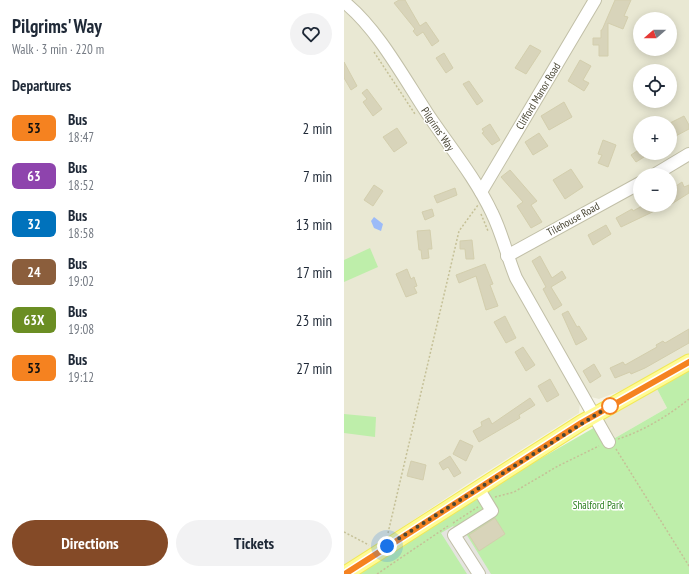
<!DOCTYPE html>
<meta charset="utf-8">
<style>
:root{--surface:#fff;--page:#f2f2f3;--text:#1f2937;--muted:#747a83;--accent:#844a27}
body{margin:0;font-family:"PT Sans Narrow",sans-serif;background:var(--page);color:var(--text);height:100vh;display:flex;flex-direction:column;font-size:15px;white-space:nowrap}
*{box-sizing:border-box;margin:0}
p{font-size:13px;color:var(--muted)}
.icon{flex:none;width:22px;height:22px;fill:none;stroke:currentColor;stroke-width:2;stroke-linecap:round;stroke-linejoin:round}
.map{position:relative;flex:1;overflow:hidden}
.sheet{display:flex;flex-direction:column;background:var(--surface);width:344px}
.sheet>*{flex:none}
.badge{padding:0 8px;border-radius:6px;font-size:14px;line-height:26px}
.needle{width:26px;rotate:250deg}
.buttons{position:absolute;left:289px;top:12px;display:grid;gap:8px}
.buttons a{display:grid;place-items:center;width:44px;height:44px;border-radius:50%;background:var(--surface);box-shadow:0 2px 10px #0003;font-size:20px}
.you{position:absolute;width:20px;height:20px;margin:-10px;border:3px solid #fff;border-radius:50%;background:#1a73e8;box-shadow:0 0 0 6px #1a73e833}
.map>.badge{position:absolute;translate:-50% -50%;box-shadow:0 0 0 2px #fff}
h2{padding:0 12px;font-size:15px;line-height:36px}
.round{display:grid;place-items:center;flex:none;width:42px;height:42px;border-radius:21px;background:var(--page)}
.summary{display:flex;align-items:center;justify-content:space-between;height:68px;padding:0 12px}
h1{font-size:19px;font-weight:700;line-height:30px}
.primary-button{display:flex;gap:8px;margin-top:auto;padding:8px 12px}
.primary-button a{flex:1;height:46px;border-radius:24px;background:var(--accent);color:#fff;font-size:16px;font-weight:700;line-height:46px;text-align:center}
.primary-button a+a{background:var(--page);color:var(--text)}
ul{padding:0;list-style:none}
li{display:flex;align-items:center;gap:12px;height:48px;padding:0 12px}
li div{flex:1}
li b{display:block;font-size:15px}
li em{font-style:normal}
li .badge{min-width:44px;font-weight:700;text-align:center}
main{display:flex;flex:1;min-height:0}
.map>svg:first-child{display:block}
.residential{fill:#e9e8d3;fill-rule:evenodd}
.green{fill:#beeeaa}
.parking{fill:#e5e4df}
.water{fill:#9cbbf8}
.building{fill:#d8d4ba;stroke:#d3cead}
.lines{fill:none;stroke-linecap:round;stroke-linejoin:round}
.minor-casing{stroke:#c1bfa7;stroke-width:14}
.major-casing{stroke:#f1e958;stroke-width:17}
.path{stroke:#c5c097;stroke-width:1.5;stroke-dasharray:2 2;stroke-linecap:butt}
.minor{stroke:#fff;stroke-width:12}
.major{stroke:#fffb95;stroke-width:15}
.line-casing{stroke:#fff;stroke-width:9}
.line{stroke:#f58220;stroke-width:6}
.walk{stroke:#494634;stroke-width:4;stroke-dasharray:0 7.2}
.stop-dot{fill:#fff;stroke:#f58220;stroke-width:2}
.labels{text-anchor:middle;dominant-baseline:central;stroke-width:3;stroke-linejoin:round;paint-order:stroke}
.street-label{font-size:11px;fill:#494634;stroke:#fff}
.park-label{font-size:11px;fill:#2d8121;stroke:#fff}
</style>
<main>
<section class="sheet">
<div class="summary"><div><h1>Pilgrims' Way</h1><p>Walk · 3 min · 220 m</p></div><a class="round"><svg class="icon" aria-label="heart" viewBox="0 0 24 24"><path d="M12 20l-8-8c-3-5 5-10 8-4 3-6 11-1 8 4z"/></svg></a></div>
<h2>Departures</h2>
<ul>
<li><span class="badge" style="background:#f58220;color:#111">53</span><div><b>Bus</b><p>18:47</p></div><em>2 min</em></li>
<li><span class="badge" style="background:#8e44ad;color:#fff">63</span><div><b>Bus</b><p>18:52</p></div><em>7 min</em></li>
<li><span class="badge" style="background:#0072bc;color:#fff">32</span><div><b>Bus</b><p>18:58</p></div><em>13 min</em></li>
<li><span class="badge" style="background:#8b5e3c;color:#fff">24</span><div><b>Bus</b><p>19:02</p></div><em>17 min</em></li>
<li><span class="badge" style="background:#6b8e23;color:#fff">63X</span><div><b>Bus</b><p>19:08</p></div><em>23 min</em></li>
<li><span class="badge" style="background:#f58220;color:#111">53</span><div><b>Bus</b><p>19:12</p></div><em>27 min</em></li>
</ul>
<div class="primary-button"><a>Directions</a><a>Tickets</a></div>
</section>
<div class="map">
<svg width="345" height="574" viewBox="0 0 345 574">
<rect width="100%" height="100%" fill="#f5f4e6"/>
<!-- residential -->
<g class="residential">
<path d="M 6,0 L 345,0 L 345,355 L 276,391 L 255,399 L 247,397 L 236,402 L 235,413 L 122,485 L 0,566 L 0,4 ZM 296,19 L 326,19 L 326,49 L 296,49 ZM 296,71 L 326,71 L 326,101 L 296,101 ZM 296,123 L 326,123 L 326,153 L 296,153 ZM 296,175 L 326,175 L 326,205 L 296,205 Z"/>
<polygon points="313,389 323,408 271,438 259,420"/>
</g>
<!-- green -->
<g class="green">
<polygon points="26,248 34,267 0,282 0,260"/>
<polygon points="345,370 345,574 11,574 140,491 253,426 271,438 323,408 313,389"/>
<polygon points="0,414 32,417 31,437 0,433"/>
</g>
<!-- parking -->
<polygon class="parking" points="109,526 116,535 121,532 147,574 123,574 97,533"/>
<!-- water -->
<polygon class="water" points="30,217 39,224 37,231 30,228 27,221"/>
<!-- building -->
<g class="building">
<polygon points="55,0 61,0 76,26 82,22 95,41 88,46 79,32 73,36 69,31 71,29 50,3"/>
<polygon points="271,0 287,0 280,16 284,17 279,29 264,23 264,56 255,56 255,45 249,45 249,38 257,38 257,30 258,30"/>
<polygon points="186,45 197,51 182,74 171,68"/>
<polygon points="100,53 109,68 102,73 92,58"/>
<polygon points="236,60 247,66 239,80 245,83 240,91 224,81"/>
<polygon points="0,62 13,86 7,90 0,78"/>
<polygon points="125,81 139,101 133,105 119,84"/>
<polygon points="23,89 38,109 29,116 19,102 23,99 18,93"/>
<polygon points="220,102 228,117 205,130 197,116"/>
<polygon points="340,116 345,125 345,129 326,139 326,123"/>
<polygon points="146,124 156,140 148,145 138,133 140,132 138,129"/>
<polygon points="53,128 63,143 50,152 39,137"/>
<polygon points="195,133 204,146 189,155 181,142"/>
<polygon points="259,140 272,145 264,167 254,163 258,155 254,154"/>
<polygon points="296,149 296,153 300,157 292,162 287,155"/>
<polygon points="227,169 239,187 221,199 209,180"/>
<polygon points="166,170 193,201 187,205 198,222 187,228 173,206 179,202 157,177"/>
<polygon points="338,182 340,187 345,185 345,193 326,205 326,195 332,192 329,188"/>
<polygon points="30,185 39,191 29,206 20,200"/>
<polygon points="111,188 113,195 93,203 90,196"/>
<polygon points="300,205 323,205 277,227 272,218 288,209 289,211"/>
<polygon points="88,209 90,216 81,220 78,212"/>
<polygon points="262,225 267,234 249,245 244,235"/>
<polygon points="86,230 88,249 84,249 85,258 78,259 77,250 75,250 73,231"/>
<polygon points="128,240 130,259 122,259 121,249 116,249 116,241"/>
<polygon points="196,256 208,278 218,271 222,278 207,287 218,305 210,310 199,289 202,287 188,261"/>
<polygon points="141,264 149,284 146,285 154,306 142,310 132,276 115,283 112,275"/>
<polygon points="63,269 67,279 70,277 73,286 70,287 73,293 62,297 52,274"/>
<polygon points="224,311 233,327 235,326 243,339 232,345 218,314"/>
<polygon points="161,316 172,338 162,343 150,322"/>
<polygon points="345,329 345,343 301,368 287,374 286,372 271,378 266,368 279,362 281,365 313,347 312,345 319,341 321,343"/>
<polygon points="179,347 191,365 182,371 171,352"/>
<polygon points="250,364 257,376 246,383 239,371"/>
<polygon points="206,379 215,395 203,402 194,386"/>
<polygon points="186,398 191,405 175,415 176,418 135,442 129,431 138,426 137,422 145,418 148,424"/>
<polygon points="116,440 129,446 122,461 109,454"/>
<polygon points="106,456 117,473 110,477 104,467 99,470 95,463"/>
<polygon points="67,461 82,465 79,480 63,476"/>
<polygon points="151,518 161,534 135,551 125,535"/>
</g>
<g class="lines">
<!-- minor casing -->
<g class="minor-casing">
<g id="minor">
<path d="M 0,2 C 33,28 60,78 83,113 C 105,146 131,177 148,213 C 158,233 163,256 172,278 L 265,442"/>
<polyline points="310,175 345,154"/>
<polyline points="137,192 251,0"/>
<polyline points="163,256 296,183"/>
<polyline points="134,488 148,511 110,535 135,574"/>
</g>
</g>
<!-- major casing -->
<g class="major-casing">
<polyline id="major" points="1,574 237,423 345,362"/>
</g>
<!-- path -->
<g class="path">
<polyline points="30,52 71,114"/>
<polyline points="137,214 144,231"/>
<path d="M 274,439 C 299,431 324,416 345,399"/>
<polyline points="272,449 345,566"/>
<polyline points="151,497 170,492 214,466 255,446"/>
<polyline points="109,523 134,507"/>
<polyline points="0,532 25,545"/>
<polyline points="44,533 115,231 134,205"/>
<polyline points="33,574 104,526"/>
</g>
<!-- minor -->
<use href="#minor" class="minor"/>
<!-- major -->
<use href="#major" class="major"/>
</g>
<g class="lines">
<!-- line casing -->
<g class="line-casing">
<polyline id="line" points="1,574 237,423 345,362"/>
</g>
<!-- line -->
<use href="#line" class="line"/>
<!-- walk -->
<polyline class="walk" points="43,546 266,406"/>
</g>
<!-- markers -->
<circle class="stop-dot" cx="266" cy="406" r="8"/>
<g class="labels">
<!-- street labels -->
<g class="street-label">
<text transform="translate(194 96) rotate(-59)">Clifford Manor Road</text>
<text transform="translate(94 129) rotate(56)">Pilgrims' Way</text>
<text transform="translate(229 219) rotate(-29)">Tilehouse Road</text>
</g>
<!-- park labels -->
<g class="park-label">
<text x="254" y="505">Shalford Park</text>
</g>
</g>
</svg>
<div class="buttons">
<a><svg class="needle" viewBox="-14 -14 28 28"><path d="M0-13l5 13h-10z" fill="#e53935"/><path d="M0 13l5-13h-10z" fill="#747a83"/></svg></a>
<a><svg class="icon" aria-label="locate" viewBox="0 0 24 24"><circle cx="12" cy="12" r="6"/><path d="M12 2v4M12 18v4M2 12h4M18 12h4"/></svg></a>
<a>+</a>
<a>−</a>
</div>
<div class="you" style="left:43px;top:546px"></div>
</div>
</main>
